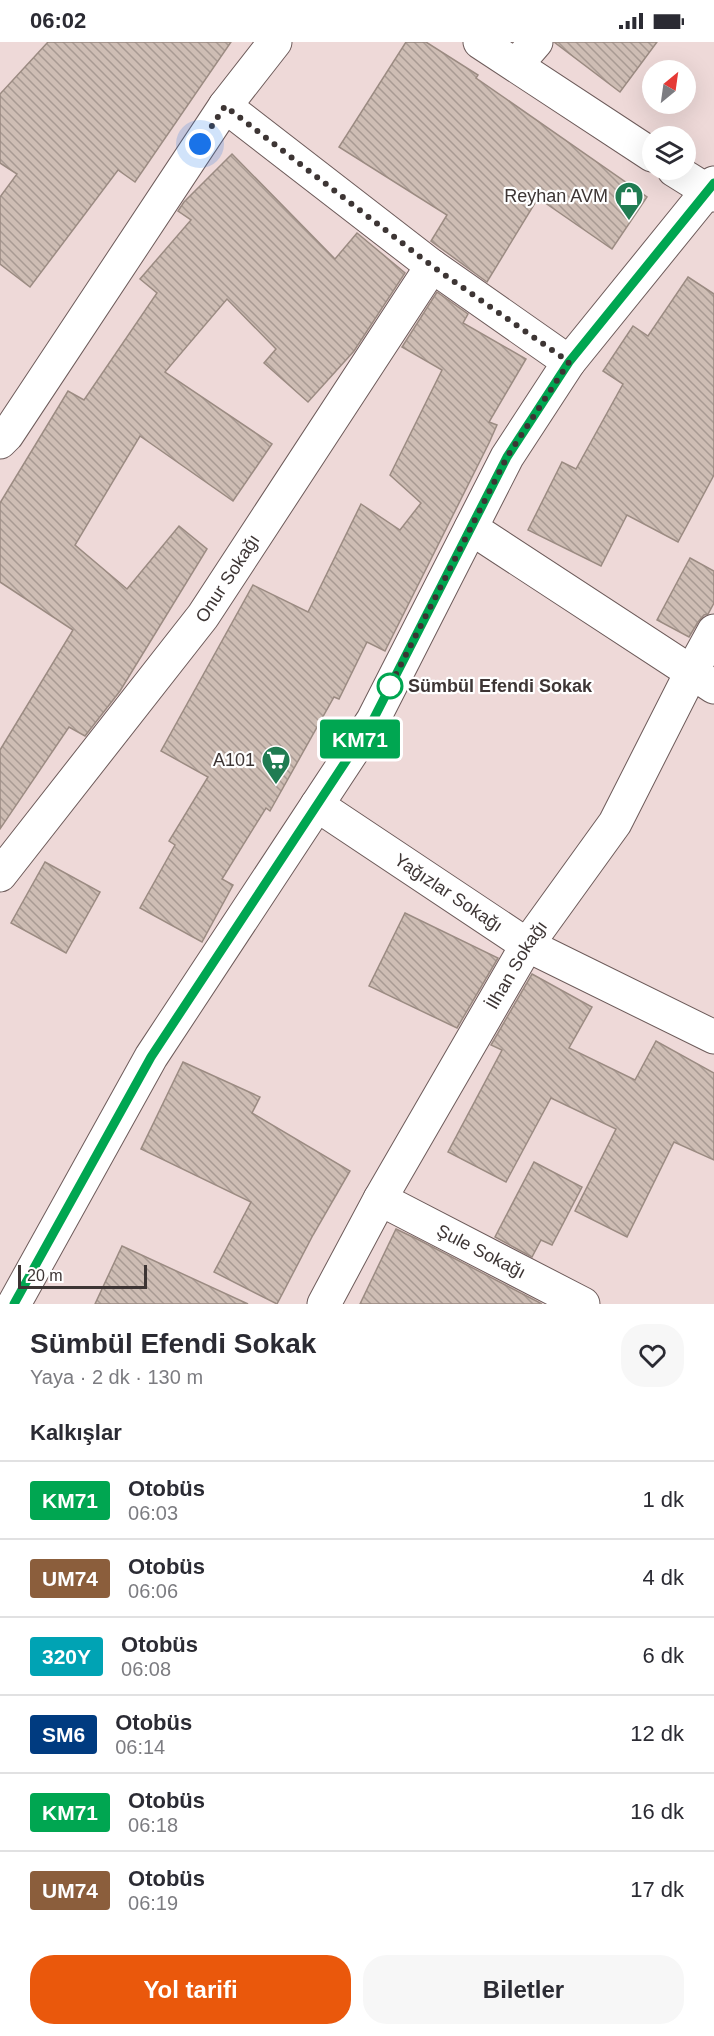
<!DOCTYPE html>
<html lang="tr">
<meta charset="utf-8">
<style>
:root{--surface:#fff;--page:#f7f7f7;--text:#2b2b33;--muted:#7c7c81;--line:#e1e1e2;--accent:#ea580c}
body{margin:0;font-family:Helvetica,sans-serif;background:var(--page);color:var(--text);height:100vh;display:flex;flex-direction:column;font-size:22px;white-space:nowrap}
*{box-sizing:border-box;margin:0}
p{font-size:20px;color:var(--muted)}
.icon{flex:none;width:33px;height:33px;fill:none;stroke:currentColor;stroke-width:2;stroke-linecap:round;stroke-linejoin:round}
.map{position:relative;height:1262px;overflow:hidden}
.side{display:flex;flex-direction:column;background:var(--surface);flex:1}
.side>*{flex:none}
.badge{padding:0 12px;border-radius:4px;font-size:21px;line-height:39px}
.needle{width:39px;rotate:29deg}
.tools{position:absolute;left:642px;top:18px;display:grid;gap:12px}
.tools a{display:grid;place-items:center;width:54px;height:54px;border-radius:50%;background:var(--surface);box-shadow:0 6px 24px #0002;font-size:30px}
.scale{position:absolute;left:18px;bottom:15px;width:129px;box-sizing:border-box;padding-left:6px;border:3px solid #3d3534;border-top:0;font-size:16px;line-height:21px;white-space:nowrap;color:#3d3534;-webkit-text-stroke:4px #fff;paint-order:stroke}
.you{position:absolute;width:30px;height:30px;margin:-15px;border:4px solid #fff;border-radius:50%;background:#1a73e8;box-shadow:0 0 0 9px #1a73e833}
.map>.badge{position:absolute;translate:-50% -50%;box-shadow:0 0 0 3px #fff}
h2{padding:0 30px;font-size:22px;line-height:54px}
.round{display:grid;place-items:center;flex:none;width:63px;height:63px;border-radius:24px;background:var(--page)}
.overview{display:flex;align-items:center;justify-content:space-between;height:102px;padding:0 30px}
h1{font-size:28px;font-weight:700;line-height:45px}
.cta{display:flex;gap:12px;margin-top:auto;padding:12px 30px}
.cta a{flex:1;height:69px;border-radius:24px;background:var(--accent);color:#fff;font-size:24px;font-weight:700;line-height:69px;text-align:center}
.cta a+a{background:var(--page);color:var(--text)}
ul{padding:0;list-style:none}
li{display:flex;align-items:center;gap:18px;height:78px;padding:0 30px;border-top:2px solid var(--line)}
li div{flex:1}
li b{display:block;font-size:22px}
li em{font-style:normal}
li .badge{min-width:66px;font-weight:700;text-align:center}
.status{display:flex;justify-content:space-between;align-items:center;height:42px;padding:0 30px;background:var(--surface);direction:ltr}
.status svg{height:16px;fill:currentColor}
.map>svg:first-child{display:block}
.building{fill:url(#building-back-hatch);stroke:#9b8b82;stroke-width:1.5}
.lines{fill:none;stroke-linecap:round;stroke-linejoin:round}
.street-casing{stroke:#6d5b5a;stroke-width:35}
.secondary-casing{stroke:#6d5b5a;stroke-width:35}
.street{stroke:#fff;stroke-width:33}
.secondary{stroke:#fff;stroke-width:33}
.line-casing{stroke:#fff;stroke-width:14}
.line{stroke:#00a651;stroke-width:9}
.walk{stroke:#3d3534;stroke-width:6;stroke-dasharray:0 10.8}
.stop-dot{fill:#fff;stroke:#00a651;stroke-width:3}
.labels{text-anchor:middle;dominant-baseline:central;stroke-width:4.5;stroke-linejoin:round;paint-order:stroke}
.poi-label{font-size:18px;fill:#3d3534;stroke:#fff;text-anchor:end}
.street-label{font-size:18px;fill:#3d3534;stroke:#fff}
.stop-label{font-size:18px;font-weight:bold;fill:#3d3534;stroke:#fff;text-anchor:start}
</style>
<div class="status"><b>06:02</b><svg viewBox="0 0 49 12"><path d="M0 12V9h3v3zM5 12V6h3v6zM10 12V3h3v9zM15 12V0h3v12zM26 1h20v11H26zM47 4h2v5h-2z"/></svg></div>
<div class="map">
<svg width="714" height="1262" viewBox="0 0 714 1262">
<defs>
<pattern id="building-back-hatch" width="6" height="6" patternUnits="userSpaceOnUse" patternTransform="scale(1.5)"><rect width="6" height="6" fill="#cebdb4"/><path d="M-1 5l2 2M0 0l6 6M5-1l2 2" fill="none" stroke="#a89a93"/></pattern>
</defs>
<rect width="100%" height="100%" fill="#eed9d8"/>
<!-- building -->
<g class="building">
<polygon points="48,0 231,0 135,140 118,128 30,245 0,222 0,155 17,132 0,121 0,52"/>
<polygon points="406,0 426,0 478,33 476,36 647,155 612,207 538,156 487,240 431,199 447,173 339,105"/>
<polygon points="554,0 657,0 620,50"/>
<polygon points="232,112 335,217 357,191 405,231 354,309 308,360 264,321 276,307 227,257 165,330 272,402 233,459 140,394 75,503 127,547 179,484 207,507 120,649 85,694 69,685 0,787 0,708 73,588 0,540 0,461 68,349 84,358 157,251 140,237 191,178 178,169 184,160"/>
<polygon points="688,235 714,252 714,433 678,500 627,473 601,524 528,488 562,420 576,427 623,342 603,329 633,284 648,294"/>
<polygon points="437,250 468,272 463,281 526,317 489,380 497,383 489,401 385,609 367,600 339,657 334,655 270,769 266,766 222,837 233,843 202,900 140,866 175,803 169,799 208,735 161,709 253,543 308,570 361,462 400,488 421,461 390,433 442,328 402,305"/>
<polygon points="690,516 714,529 714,561 708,572 704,573 698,580 689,595 657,578"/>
<polygon points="45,820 100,850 66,911 11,881"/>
<polygon points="405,871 498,916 457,986 369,944"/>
<polygon points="532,932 592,965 569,1006 635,1038 656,999 714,1031 714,1118 674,1100 627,1195 575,1169 616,1087 551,1056 506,1140 448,1110 502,1008 491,1003"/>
<polygon points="183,1020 260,1055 252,1071 350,1129 313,1193 277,1262 214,1230 251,1160 141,1107"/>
<polygon points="534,1120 582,1145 552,1203 541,1198 532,1215 495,1195"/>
<polygon points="396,1187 417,1197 542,1262 360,1262"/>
<polygon points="122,1204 248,1262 95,1262"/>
</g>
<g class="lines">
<!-- street casing -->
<g class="street-casing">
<g id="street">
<polyline points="480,0 652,113"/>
<polyline points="516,23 536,0"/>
<polyline points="225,64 432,224 569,320"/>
<polyline points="674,128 714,153"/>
<polyline points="0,400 7,393 225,64 275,0"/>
<polyline points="471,486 714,645"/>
<path id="s1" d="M 317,763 L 527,903 L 714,995"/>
<path id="s2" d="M 0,833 L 203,574 L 432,224"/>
<path id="s3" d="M 380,1157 L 583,1262"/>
<path id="s4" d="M 324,1262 L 380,1157 L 527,903 L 615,781 L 691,631 L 714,589"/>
</g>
</g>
<!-- secondary casing -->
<g class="secondary-casing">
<polyline id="secondary" points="14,1262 151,1015 373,678 507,415 569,320 714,141"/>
</g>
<!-- street -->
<use href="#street" class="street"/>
<!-- secondary -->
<use href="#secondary" class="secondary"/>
</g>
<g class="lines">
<!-- line casing -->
<g class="line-casing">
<polyline id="line" points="14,1262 151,1015 373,678 507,415 569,320 714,141"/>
</g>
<!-- line -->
<use href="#line" class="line"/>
<!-- walk -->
<polyline class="walk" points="200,102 225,64 432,224 569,320 507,415 390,644"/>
</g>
<!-- icons -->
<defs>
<g id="shop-pin" transform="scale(1.5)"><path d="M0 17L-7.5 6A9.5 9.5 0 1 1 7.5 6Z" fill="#207c52" stroke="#fff"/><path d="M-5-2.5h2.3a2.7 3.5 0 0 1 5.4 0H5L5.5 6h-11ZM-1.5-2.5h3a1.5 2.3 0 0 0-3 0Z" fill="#fff"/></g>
<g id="supermarket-pin" transform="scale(1.5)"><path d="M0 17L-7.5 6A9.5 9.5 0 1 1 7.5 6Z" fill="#207c52" stroke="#fff"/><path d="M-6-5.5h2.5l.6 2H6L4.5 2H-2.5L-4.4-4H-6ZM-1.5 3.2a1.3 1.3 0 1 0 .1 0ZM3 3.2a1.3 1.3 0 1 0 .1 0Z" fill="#fff"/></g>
</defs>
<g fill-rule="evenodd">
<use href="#shop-pin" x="629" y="154"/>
<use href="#supermarket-pin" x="276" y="718"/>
</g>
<!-- markers -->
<circle class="stop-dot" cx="390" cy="644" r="12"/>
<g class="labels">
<!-- poi labels -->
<g class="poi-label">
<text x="608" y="154">Reyhan AVM</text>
<text x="255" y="718">A101</text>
</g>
<!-- street labels -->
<g class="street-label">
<text stroke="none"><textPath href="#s2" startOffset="374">Onur Sokağı</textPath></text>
<text stroke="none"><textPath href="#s1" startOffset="158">Yağızlar Sokağı</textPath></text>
<text stroke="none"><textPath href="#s4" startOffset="390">İlhan Sokağı</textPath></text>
<text stroke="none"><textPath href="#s3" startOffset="114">Şule Sokağı</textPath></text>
</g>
<!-- stop labels -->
<g class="stop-label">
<text x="408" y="644">Sümbül Efendi Sokak</text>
</g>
</g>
</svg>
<div class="tools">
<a><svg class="needle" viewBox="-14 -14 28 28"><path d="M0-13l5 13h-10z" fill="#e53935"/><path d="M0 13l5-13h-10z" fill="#7c7c81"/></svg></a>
<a><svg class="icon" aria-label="layers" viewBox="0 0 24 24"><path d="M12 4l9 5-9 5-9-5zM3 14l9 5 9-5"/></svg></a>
</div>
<div class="scale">20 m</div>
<div class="you" style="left:200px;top:102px"></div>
<b class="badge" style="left:360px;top:697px;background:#00a651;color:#fff">KM71</b>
</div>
<section class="side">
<div class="overview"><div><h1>Sümbül Efendi Sokak</h1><p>Yaya · 2 dk · 130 m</p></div><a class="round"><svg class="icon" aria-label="heart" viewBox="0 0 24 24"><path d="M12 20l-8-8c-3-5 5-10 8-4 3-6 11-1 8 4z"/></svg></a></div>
<h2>Kalkışlar</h2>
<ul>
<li><span class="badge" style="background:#00a651;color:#fff">KM71</span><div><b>Otobüs</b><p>06:03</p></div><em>1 dk</em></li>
<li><span class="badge" style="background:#8b5e3c;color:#fff">UM74</span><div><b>Otobüs</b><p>06:06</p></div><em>4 dk</em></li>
<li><span class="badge" style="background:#00a3b4;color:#fff">320Y</span><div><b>Otobüs</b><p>06:08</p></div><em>6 dk</em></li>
<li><span class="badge" style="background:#003b80;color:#fff">SM6</span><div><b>Otobüs</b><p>06:14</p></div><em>12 dk</em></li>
<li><span class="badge" style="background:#00a651;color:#fff">KM71</span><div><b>Otobüs</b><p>06:18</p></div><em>16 dk</em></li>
<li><span class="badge" style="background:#8b5e3c;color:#fff">UM74</span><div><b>Otobüs</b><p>06:19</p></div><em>17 dk</em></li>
</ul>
<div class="cta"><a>Yol tarifi</a><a>Biletler</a></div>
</section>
